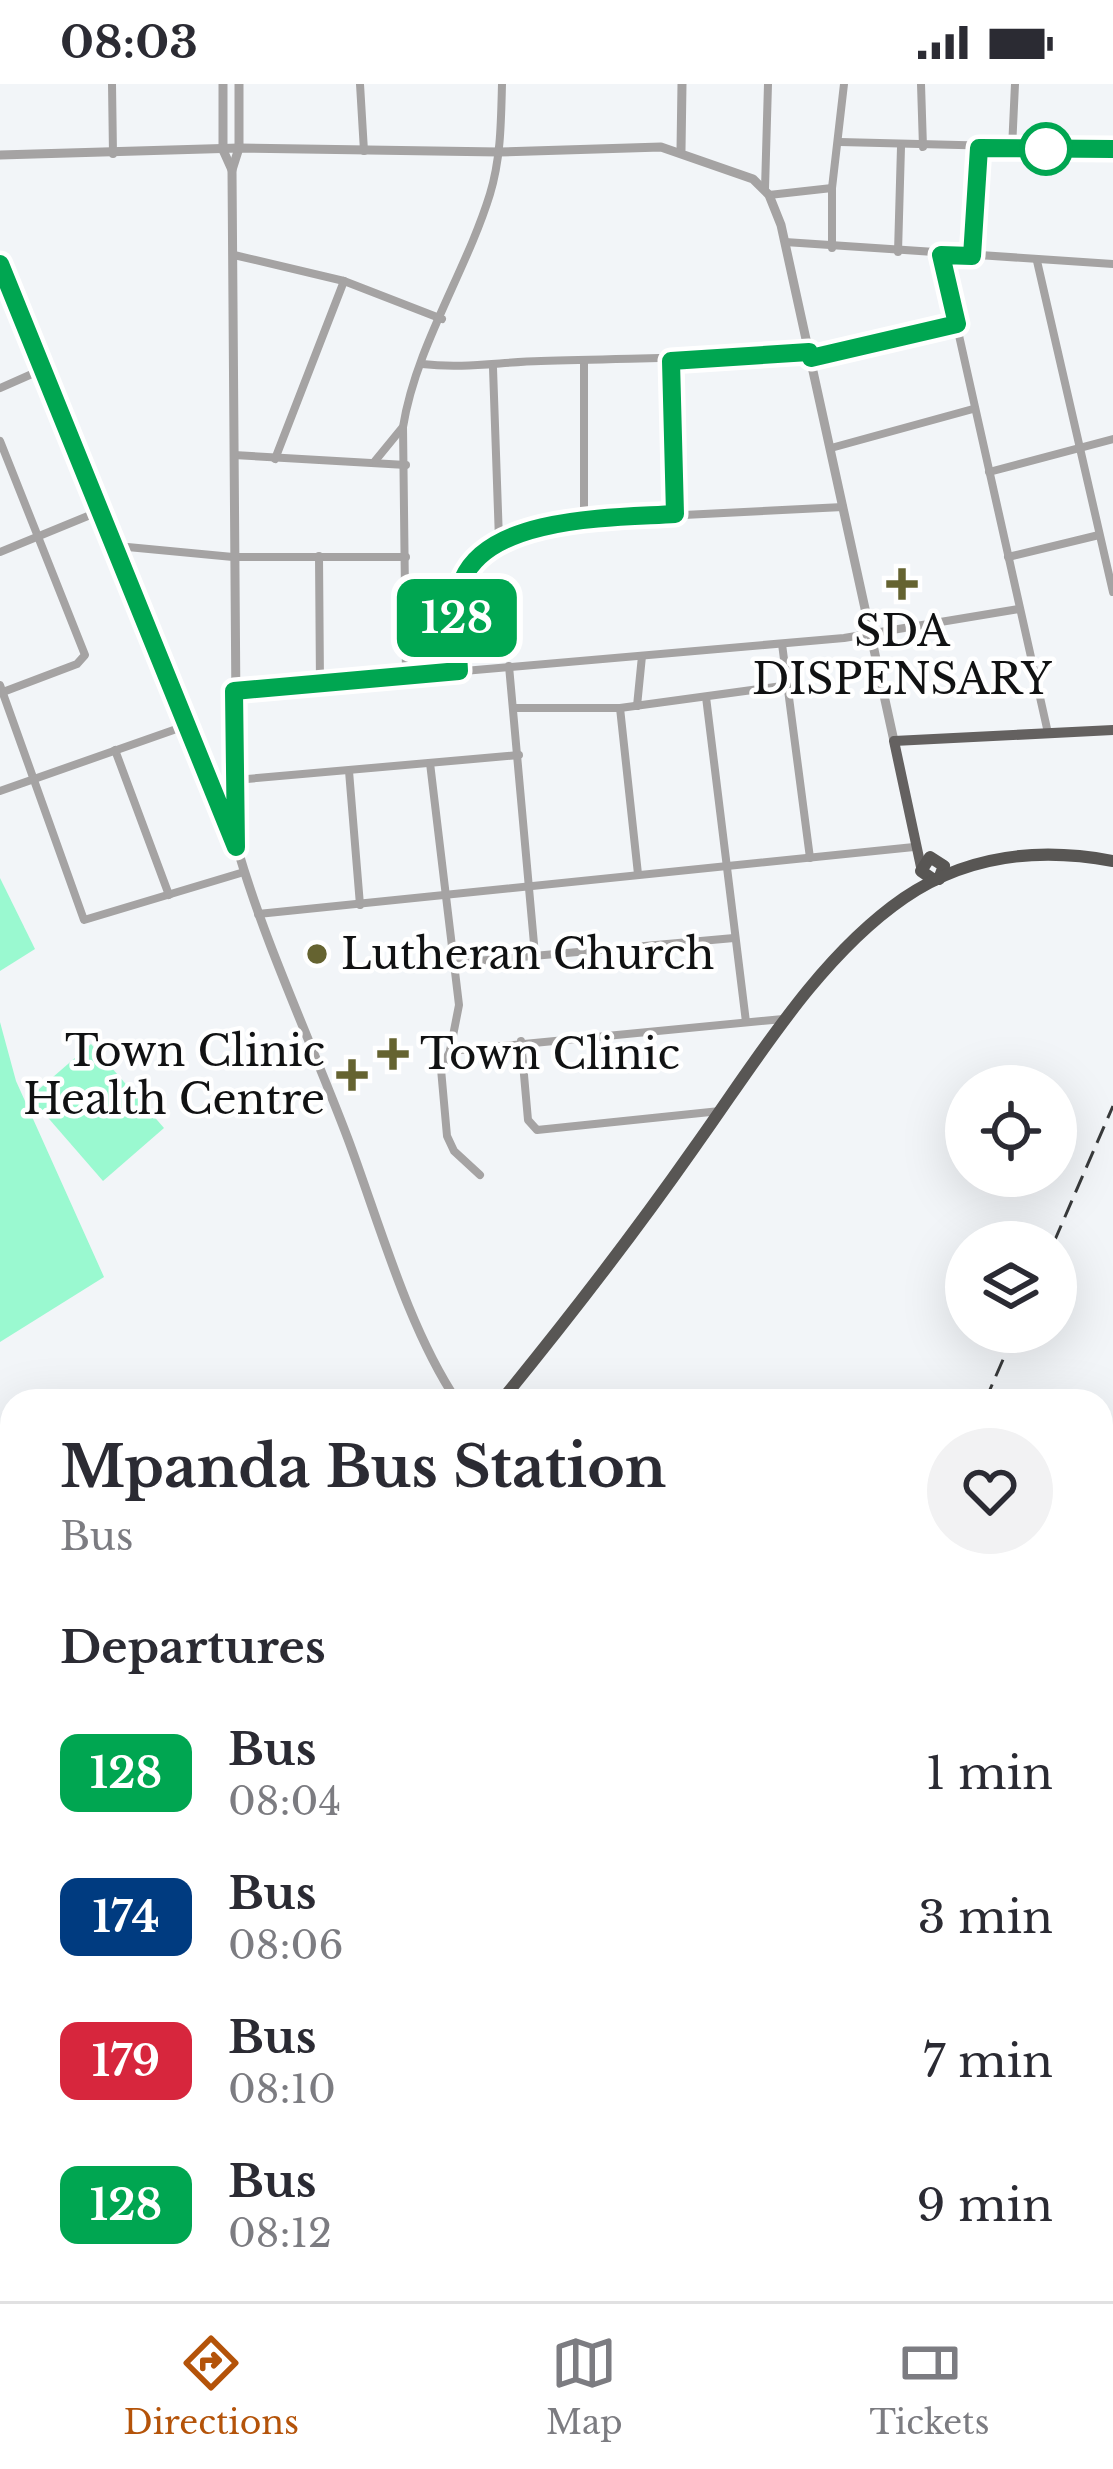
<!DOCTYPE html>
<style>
:root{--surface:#fff;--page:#f2f2f3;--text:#2b2b33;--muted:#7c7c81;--line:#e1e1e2;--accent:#b45309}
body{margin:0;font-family:"Libre Baskerville",serif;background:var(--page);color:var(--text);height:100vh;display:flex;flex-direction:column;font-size:45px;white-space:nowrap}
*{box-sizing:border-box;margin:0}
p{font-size:39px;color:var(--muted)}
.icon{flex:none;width:66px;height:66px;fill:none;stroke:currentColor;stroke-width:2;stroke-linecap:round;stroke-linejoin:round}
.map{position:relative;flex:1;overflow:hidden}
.sheet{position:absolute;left:0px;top:1305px;width:1113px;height:912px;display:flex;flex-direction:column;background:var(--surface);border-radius:36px 36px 0 0;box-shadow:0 12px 48px #0002}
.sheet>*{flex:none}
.badge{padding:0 24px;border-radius:18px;font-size:42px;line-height:78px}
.buttons{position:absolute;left:945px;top:981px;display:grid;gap:24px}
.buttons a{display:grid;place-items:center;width:132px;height:132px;border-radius:50%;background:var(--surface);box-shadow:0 12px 48px #0002;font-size:60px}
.map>.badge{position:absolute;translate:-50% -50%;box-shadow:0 0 0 6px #fff}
h2{padding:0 60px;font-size:45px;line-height:108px}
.round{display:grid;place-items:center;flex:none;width:126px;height:126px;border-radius:63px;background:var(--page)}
.head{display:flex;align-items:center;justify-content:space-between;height:204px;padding:0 60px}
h1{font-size:57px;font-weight:700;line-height:90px}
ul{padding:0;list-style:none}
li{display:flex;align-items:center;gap:36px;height:144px;padding:0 60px}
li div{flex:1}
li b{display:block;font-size:45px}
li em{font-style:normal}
li .badge{min-width:132px;font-weight:700;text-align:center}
.status{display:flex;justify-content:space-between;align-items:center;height:84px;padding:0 60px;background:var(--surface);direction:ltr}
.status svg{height:33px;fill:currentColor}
.tabs{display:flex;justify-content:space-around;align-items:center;height:168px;border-top:3px solid var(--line);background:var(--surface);font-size:33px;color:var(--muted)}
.tabs a{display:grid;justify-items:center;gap:6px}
.tabs .active{color:var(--accent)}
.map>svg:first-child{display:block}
.green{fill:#9af9d0}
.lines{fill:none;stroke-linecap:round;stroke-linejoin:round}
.minor{stroke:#a5a3a3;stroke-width:8}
.tertiary{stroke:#a5a3a3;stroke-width:9}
.primary{stroke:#646160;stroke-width:10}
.trunk{stroke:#585654;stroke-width:12}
.rail{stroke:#393b3c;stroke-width:3;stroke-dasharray:18 9;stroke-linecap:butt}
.line-casing{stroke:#fff;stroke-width:27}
.line{stroke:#00a651;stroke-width:18}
.stop-dot{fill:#fff;stroke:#00a651;stroke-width:6}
.poi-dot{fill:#656330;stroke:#fff;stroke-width:4.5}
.labels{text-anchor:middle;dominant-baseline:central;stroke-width:9;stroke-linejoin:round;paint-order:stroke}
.poi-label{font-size:42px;fill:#111213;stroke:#fff;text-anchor:start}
</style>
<div class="status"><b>08:03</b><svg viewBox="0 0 49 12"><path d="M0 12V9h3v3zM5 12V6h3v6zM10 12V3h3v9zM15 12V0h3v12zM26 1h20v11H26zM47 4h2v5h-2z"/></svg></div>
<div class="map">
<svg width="1113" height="2217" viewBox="0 0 1113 2217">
<rect width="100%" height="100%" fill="#f2f5f8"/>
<!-- green -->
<g class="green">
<polygon points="0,794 35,865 0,887"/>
<polygon points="0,938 16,997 104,1193 0,1258"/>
<polygon points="91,960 164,1044 103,1097 30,1013"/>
</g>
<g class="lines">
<!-- minor -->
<g class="minor">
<polyline points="112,0 113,70"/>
<polyline points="360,0 364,67"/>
<polyline points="921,0 923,63"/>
<polyline points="840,58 1113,65"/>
<polyline points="1012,65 1015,0"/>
<polyline points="765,105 768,0"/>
<polyline points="769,111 832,104"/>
<polyline points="785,158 1113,180"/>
<polyline points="832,164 832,104 844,0"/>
<polyline points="898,168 901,63"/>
<polyline points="234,171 344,197 442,235"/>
<polyline points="941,171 1048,649"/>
<polyline points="972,173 979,64"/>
<polyline points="1037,177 1113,508"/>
<polyline points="811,273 957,240"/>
<polyline points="584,277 584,436"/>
<polyline points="671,277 675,430"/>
<path d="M 422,280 C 464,285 499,278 541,277 C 631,274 719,274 809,268"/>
<polyline points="493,284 499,456"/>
<polyline points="0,304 41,286"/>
<polyline points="0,357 85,571 77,580 3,608"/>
<polyline points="831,364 973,325"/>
<polyline points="234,371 406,381"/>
<polyline points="275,375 344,197"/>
<polyline points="375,377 402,344"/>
<polyline points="989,388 1113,355"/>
<polyline points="117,462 233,473 406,473"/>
<polyline points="0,468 100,427"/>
<polyline points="319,472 320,601"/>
<polyline points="1008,473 1099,451"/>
<polyline points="782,560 810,774"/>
<polyline points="509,582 535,871"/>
<polyline points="459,587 458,507 472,480 499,456 584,436 843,423"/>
<path d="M 406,593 L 403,343 C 416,262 466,188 490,110 C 501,74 501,37 502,0"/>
<polyline points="0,601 84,836 244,788"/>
<polyline points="235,607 844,554 1019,525"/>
<polyline points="706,613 746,938"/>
<polyline points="637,622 642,572"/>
<polyline points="515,624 620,624 789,601"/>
<polyline points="620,624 638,790"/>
<polyline points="115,666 169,811"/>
<polyline points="430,679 459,921 450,967 441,985 447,1052 454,1067 480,1091"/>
<polyline points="349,687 360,821"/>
<polyline points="235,696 519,671"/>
<polyline points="0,707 185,642"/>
<polyline points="258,830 914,763"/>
<polyline points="454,879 734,854"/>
<polyline points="521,957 528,1036 537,1046 720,1027"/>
<polyline points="450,967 783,935"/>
<polyline points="1101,1420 1113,1411"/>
<polyline points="0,1452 12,1460"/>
<polyline points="0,1588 12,1584"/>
<polyline points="0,1635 12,1661"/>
<polyline points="0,1820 12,1814"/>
<polyline points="0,1919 12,1945"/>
<polyline points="1101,1974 1113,1980"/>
<polyline points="0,2016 12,2005"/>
<polyline points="0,2084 12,2111 0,2120"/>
<polyline points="1101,2137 1113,2147"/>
<polyline points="97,2205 99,2217"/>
<polyline points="319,2205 325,2217"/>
<polyline points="1065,2205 1082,2217"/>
<polyline points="918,2206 947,2217"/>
<polyline points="196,2217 200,2205"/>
</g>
<!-- tertiary -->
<g class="tertiary">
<polyline points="223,0 223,66 232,86"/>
<path d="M 239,0 L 239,64 L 232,86 L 237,763 C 266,863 311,957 348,1055 C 379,1138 408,1244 457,1317"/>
<polyline points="681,66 682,0"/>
<polyline points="0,71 239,64 499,68 661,63 753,95 769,111 781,141 894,657"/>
<polyline points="0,180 234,758"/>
</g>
<!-- primary -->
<polyline class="primary" points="921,783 894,657 1113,646"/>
<!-- trunk -->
<g class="trunk">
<polyline points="934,796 921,787 930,773 944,782 939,795"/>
<path d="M 501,1317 C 568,1235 633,1151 694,1064 C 755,979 817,874 904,814 C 968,770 1039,763 1113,777"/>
<polyline points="0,1615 12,1611"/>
</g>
<!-- rail -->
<g class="rail">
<polyline points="1054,1158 1113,1022"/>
<polyline points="985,1317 1015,1248"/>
<polyline points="553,2217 560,2205"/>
</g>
</g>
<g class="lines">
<!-- line casing -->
<g class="line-casing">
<path id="line" d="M 0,180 L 236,763 L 234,607 L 459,587 C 458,559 451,521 463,495 C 491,431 616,434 675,430 L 671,277 L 809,268 L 811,274 L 957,240 L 941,171 L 972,172 L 979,64 L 1113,65"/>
</g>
<!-- line -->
<use href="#line" class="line"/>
</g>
<!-- markers -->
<circle class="stop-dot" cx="1046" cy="65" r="24"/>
<g class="poi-dot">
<path d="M896 482h12v12h12v12h-12v12h-12v-12h-12v-12h12z"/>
<circle cx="317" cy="870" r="12"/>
<path d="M387 952h12v12h12v12h-12v12h-12v-12h-12v-12h12z"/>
<path d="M346 973h12v12h12v12h-12v12h-12v-12h-12v-12h12z"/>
</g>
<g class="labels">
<!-- poi labels -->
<g class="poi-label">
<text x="902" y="547" text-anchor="middle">SDA<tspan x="902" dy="48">DISPENSARY</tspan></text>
<text x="341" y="870">Lutheran Church</text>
<text x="325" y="967" text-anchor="end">Town Clinic<tspan x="325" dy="48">Health Centre</tspan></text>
<text x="420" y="970">Town Clinic</text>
</g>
</g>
</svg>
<div class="buttons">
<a><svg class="icon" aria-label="locate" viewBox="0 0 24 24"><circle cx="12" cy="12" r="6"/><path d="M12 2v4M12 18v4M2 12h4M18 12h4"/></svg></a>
<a><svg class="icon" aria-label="layers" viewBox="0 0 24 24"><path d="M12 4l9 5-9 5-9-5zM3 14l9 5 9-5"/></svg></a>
</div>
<b class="badge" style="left:457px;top:534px;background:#00a651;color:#fff">128</b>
<section class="sheet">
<div class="head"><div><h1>Mpanda Bus Station</h1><p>Bus</p></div><a class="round"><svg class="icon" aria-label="heart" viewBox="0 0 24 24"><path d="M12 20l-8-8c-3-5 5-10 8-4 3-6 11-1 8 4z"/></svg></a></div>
<h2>Departures</h2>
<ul>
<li><span class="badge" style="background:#00a651;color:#fff">128</span><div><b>Bus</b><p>08:04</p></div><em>1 min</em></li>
<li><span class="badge" style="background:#003b80;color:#fff">174</span><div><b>Bus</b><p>08:06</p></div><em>3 min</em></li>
<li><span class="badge" style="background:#d7263d;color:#fff">179</span><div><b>Bus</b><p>08:10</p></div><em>7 min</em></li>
<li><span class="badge" style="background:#00a651;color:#fff">128</span><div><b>Bus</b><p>08:12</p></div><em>9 min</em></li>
</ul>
</section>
</div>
<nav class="tabs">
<a class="active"><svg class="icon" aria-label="directions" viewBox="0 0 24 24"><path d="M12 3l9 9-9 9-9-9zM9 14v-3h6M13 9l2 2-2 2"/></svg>Directions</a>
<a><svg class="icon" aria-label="map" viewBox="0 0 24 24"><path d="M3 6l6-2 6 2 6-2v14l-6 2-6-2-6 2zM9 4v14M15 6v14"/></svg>Map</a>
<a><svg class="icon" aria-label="tickets" viewBox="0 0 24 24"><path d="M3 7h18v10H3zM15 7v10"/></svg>Tickets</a>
</nav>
